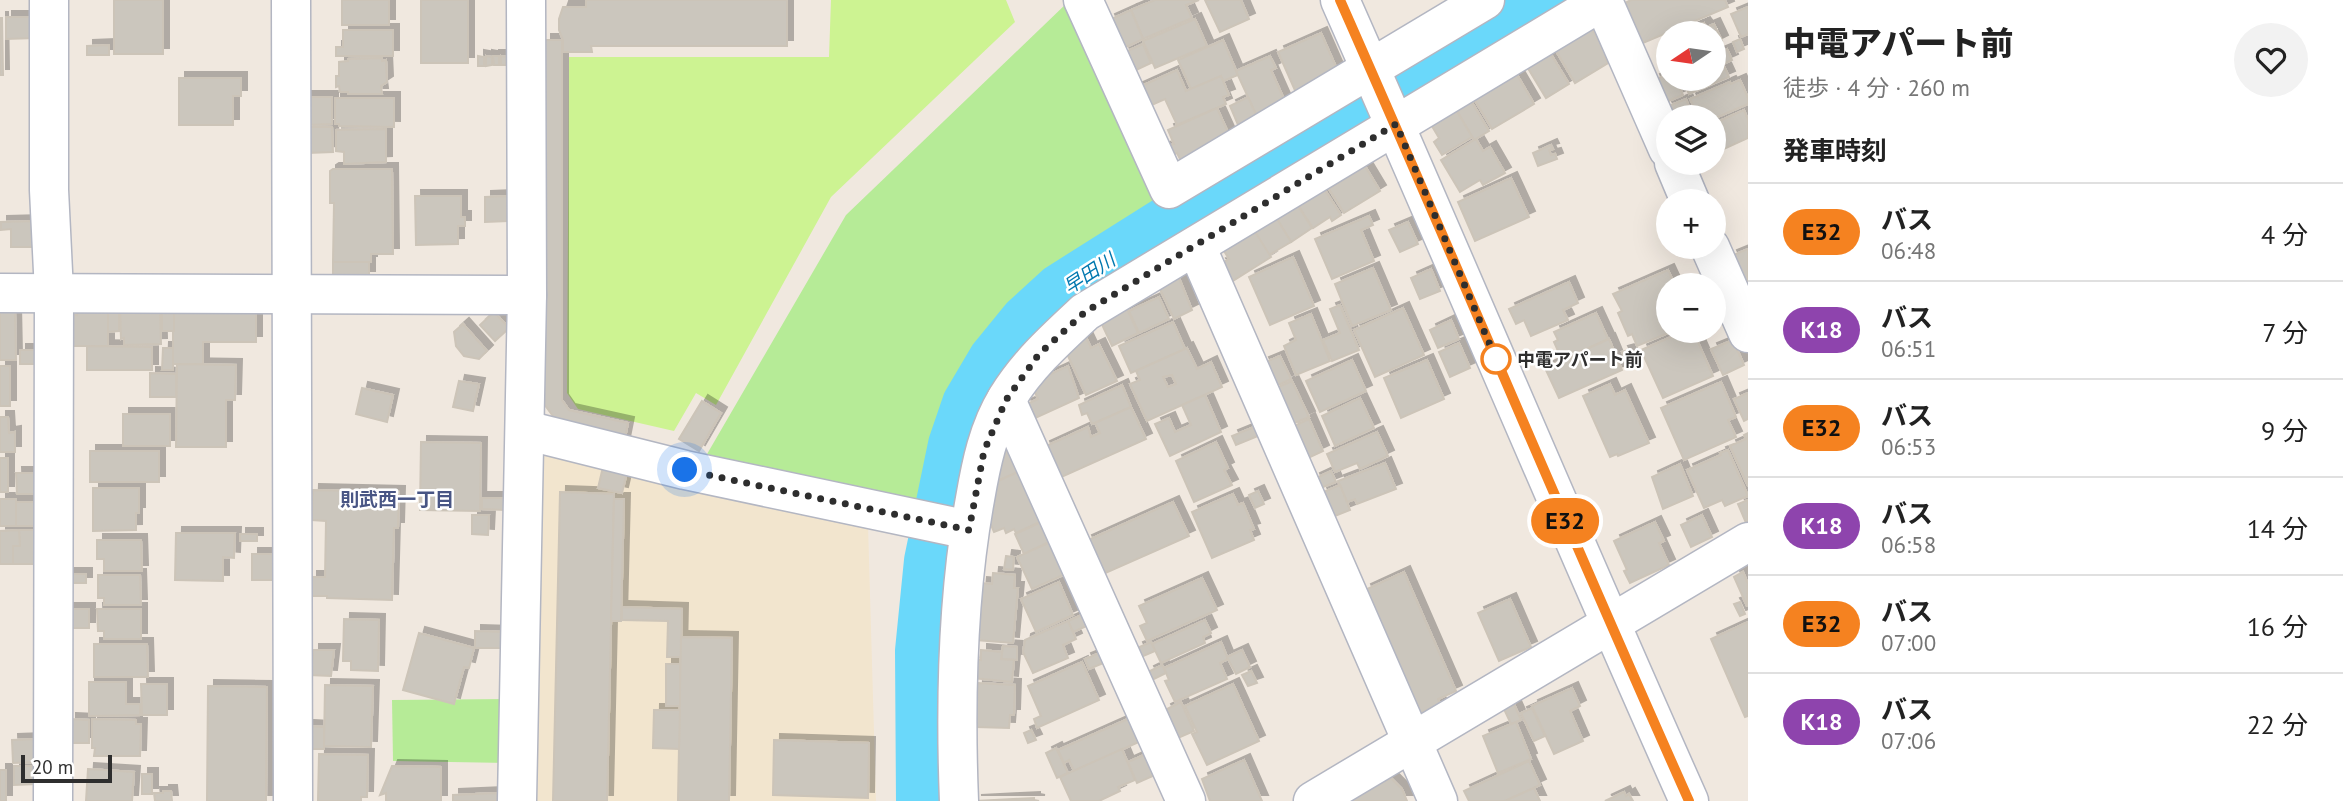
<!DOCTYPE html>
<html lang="ja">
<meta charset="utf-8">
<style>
:root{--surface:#fff;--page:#f2f2f2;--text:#222;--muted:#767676;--line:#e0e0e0}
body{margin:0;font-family:"PT Sans","Noto Sans JP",sans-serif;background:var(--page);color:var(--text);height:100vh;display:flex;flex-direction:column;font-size:26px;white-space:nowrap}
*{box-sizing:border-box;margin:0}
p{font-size:23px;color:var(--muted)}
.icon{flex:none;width:38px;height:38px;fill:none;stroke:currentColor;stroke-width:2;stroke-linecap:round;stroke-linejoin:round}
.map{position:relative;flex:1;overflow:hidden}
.drawer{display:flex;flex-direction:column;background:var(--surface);width:595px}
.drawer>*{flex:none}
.badge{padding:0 14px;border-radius:23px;font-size:24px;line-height:46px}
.needle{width:46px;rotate:257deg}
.buttons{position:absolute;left:1656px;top:21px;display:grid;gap:14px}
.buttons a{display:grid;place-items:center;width:70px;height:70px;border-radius:50%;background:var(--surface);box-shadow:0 7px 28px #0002;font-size:35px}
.scale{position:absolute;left:21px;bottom:18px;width:91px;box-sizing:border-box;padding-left:7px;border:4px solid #2e2e2e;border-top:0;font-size:19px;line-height:24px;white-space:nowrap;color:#2e2e2e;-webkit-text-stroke:5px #fff;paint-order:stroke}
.you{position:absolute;width:35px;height:35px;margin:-18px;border:5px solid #fff;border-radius:50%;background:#1a73e8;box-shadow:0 0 0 10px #1a73e833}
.map>.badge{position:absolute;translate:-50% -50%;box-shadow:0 0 0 4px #fff}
h2{padding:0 35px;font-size:26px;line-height:63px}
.round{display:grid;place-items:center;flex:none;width:74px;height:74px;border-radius:37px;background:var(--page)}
.headline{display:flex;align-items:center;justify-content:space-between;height:119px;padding:0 35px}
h1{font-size:33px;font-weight:800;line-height:52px}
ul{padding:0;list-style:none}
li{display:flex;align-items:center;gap:21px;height:98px;padding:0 35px;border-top:2px solid var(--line)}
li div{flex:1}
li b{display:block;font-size:26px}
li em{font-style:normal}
li .badge{min-width:77px;font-weight:700;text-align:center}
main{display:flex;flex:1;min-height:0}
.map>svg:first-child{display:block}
.education{fill:#f2e5ce}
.green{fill:#b6eb97}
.pitch{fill:#cdf392}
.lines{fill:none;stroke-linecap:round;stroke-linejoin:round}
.river{stroke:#6ad8fa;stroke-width:54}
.building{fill:#cbc6bd;stroke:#ccc4b8;stroke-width:2;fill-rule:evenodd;filter:url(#shadow)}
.minor-casing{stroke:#b3b6c2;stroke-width:41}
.minor{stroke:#fff;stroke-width:38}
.line-casing{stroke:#fff;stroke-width:16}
.line{stroke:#f58220;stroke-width:10}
.walk{stroke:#2e2e2e;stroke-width:7;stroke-dasharray:0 12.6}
.stop-dot{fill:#fff;stroke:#f58220;stroke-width:3.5}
.labels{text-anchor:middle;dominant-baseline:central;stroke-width:5;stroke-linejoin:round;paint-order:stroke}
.stop-label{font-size:18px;font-weight:bold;fill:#2e2e2e;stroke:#fff;text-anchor:start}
.water-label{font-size:19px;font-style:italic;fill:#0178af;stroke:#fff}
.neighbourhood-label{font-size:19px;font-weight:bold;fill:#485584;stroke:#fff}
</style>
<main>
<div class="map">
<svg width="1748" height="801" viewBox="0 0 1748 801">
<defs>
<filter id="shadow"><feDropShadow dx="6" dy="-6" stdDeviation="0" flood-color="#0004"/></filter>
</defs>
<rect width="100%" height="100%" fill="#f0e8df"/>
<!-- education -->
<polygon class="education" points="549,447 868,525 876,801 529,801 535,455"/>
<!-- green -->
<g class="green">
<path d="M 1068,2 L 1155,206 C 1123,225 1089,242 1058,262 C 1025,285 963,363 949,400 C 935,435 927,471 920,508 L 703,461 L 846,215 Z"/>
<polygon points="508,699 508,763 393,761 392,700"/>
</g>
<!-- pitch -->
<polygon class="pitch" points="831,0 1006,0 1015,22 831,197 716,405 696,393 674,431 578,409 567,393 569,57 829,57"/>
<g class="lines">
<!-- river -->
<polyline class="river" points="923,801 922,651 931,561 955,445 969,404 995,360 1026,322 1061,290 1191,208 1554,0"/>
</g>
<!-- building -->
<g class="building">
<rect x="114" y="0" width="49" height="54"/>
<rect x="342" y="0" width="47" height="25"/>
<rect x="421" y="0" width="47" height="63"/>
<polygon points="586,0 787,0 787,46 591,46 592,52 563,52 563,40 559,30 559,19 563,7 586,7"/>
<polygon points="1155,0 1199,0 1186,5 1192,18 1143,39 1131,10"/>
<polygon points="1205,0 1241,0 1249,19 1220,32"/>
<polygon points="1631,0 1725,0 1728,7 1643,43 1625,3"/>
<polygon points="1748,7 1748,34 1741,37 1731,14"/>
<polygon points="1131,10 1143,39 1122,49 1109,20"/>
<polygon points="6,17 36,17 36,38 6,39"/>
<polygon points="0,18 2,18 3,75 0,75"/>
<polygon points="1195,19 1207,46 1155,68 1143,41"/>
<polygon points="1704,23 1707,27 1714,24 1722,41 1714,45 1713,48 1713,33 1681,33"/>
<polygon points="1591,27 1608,55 1605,57 1608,63 1575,83 1555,49"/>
<polygon points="343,30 393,30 393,56 336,56 336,47 343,47"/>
<polygon points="1321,33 1340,76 1297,95 1278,52"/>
<polygon points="1740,39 1744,49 1737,52 1733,42"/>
<polygon points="545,40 562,40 562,400 569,410 628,423 624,443 558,423 544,404"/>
<polygon points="1223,40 1238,75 1223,81 1221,76 1191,89 1178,60"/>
<polygon points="1143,44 1151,63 1132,72 1123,53"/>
<polygon points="109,45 109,55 87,55 87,46"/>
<polygon points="1727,49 1732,60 1723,64 1729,77 1689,94 1682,79 1713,79 1713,55"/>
<polygon points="1549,51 1569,84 1546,98 1526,65"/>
<polygon points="478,56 484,57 484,66 478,66"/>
<polygon points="486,56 492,57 492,65 486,66"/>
<polygon points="493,56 499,56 499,65 494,65"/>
<polygon points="501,56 507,57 506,65 501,65"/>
<polygon points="1270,56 1276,68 1271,70 1287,106 1258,119 1236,71"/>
<polygon points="382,58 382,61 386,60 387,82 381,86 382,94 348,94 348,92 340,92 339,86 336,87 336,76 339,76 339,62 348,61 348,59"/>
<polygon points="1512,66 1534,104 1492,129 1470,92"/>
<polygon points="1177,70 1186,91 1221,76 1229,95 1223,97 1226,104 1177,125 1165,99 1145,108 1137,88"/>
<polygon points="1668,74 1668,79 1676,79 1683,95 1664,103 1654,80"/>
<polygon points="179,78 241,78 241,96 233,96 233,125 179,125"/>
<polygon points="1740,80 1748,98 1748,104 1713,119 1699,117 1690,99 1730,82 1731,84"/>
<polygon points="1467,94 1489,131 1474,140 1452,103"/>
<polygon points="306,97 332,97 332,124 307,125"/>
<polygon points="1248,97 1260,124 1241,132 1230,106"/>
<polygon points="335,98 394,98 394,127 339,126 339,124 335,124"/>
<polygon points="1686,99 1693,117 1670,117 1666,107"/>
<polygon points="1454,106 1472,137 1442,155 1434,142 1439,138 1429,121"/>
<polygon points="1217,108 1231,139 1181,161 1177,153 1168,158 1164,148 1174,144 1168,130"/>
<polygon points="1744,110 1748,120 1748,138 1715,153 1713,124"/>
<polygon points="307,127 332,127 333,152 308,153"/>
<polygon points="386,129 386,162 344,164 344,152 336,151 336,130"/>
<polygon points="1476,139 1483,151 1490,147 1505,173 1483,185 1480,180 1460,192 1441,160"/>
<polygon points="1551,145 1553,149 1549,150 1551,155 1555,154 1557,159 1538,166 1533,153"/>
<polygon points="1365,166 1380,191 1344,213 1329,189"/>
<polygon points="333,169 392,169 393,254 371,254 371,262 333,262 334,203 330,203 330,171"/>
<polygon points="1511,178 1529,217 1475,241 1458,202"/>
<polygon points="1321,184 1341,215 1332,221 1330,217 1313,228 1295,201"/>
<polygon points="415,196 461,196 461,217 465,217 465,226 458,226 458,244 416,245"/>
<polygon points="507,196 508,221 485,222 485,197"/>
<polygon points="1295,201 1312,228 1291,242 1274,214"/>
<polygon points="1274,214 1291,242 1269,255 1252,227"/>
<polygon points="1369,216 1373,225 1361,230 1374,261 1332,279 1315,239"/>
<polygon points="36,221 36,247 11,247 11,229 1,230 1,222"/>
<polygon points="1408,222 1418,244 1400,252 1389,230"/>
<polygon points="1252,227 1271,257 1231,282 1220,264 1229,259 1219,243"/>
<polygon points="1748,249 1748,291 1731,256"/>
<polygon points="1293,257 1314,306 1270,325 1249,277"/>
<rect x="333" y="262" width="36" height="15"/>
<polygon points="1373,268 1391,310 1352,326 1335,284"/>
<polygon points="1431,269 1440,291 1420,299 1411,278"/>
<polygon points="1668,270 1675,285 1668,285 1668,331 1673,331 1637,346 1632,334 1628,336 1618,313 1622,311 1613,294"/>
<polygon points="1179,278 1192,310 1174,319 1159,287"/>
<polygon points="1569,282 1578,303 1563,310 1568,320 1531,336 1524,320 1516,324 1509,309"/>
<polygon points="1159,297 1169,319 1139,333 1129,311"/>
<polygon points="1125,304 1138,333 1112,346 1098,316"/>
<polygon points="1340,305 1359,350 1332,361 1323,340 1340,333 1330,309"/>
<polygon points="173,306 256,306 256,342 203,342 203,364 173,364"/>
<polygon points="119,307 119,331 107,332 108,308"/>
<polygon points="77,308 108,308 108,346 68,346 71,314 77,315"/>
<polygon points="120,308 160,308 161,344 124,345 124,338 121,339"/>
<polygon points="1403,308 1424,355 1375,377 1354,330"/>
<polygon points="0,311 15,311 16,360 0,360"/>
<polygon points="162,311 174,312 174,331 162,331"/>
<polygon points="494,312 509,328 495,341 480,325"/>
<polygon points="1596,313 1608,339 1562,360 1554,342 1558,340 1554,332"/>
<polygon points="1311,314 1330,361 1296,375 1284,346 1296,340 1289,323"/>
<polygon points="1451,320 1459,339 1438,348 1430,330"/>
<polygon points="1173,322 1185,349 1131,373 1119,346"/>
<polygon points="463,324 487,351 479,359 464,356 456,346 454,332"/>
<polygon points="1685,331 1693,331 1713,376 1663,398 1641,350"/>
<polygon points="1084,333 1091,348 1099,344 1117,381 1086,395 1062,343"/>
<polygon points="1609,339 1622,370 1559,398 1545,368"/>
<polygon points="1733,340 1744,365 1723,375 1711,349"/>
<polygon points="1459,343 1470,368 1450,377 1439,352"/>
<polygon points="87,346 152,347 152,370 87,370"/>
<polygon points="163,348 173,348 173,370 162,370"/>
<path d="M 1187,348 L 1197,369 L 1211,362 L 1222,387 L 1147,421 L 1130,384 L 1140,380 L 1136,371 ZM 1172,375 L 1176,384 L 1168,387 L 1163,377 Z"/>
<rect x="20" y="350" width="16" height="14"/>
<polygon points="1629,350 1635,363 1629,366 1622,352"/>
<polygon points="1280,356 1291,379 1274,387 1263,363"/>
<polygon points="1352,360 1366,391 1320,412 1306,381"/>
<polygon points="1427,360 1444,399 1401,418 1384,378"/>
<polygon points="177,364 236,365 235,400 226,400 226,447 176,447"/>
<rect x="0" y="366" width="10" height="40"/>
<polygon points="1068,366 1079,398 1031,420 1025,405 1038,399 1031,383"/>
<polygon points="150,373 176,374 176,397 150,397"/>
<polygon points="459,381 479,384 473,411 453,407"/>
<polygon points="1292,381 1309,417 1290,425 1274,389"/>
<polygon points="1721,382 1736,417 1728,420 1736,437 1684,460 1661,408"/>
<polygon points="1610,384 1615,395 1625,390 1649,443 1618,456 1617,454 1610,457 1583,396"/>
<polygon points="1122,385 1131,407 1092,424 1087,413 1082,415 1079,405"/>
<polygon points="362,388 393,395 387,422 356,414"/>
<polygon points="1748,393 1748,419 1744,421 1734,399"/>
<polygon points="1205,395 1221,432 1170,456 1155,424 1169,418 1175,432 1191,425 1182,405"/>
<polygon points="1360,398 1374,428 1335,446 1322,416"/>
<polygon points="702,401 721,413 699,451 679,439"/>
<polygon points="1131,407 1146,439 1057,479 1044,447 1088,427 1091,437 1100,433 1095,423"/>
<rect x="123" y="414" width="47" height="32"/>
<polygon points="0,417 8,417 9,433 15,432 15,452 0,452"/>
<polygon points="1309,419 1323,451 1306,459 1292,427"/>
<polygon points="1254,427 1258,436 1236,445 1232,436"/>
<polygon points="1377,432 1388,456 1360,469 1357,463 1335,472 1327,454"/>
<polygon points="1748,433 1748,486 1730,446 1746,439 1744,435"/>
<polygon points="421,442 481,443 480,511 420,510"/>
<polygon points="1216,442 1228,468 1224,470 1232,485 1194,502 1176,461"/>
<polygon points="1008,443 1018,472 989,485 995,449"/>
<polygon points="1728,450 1748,496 1725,506 1722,500 1704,508 1687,470 1721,455 1720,453"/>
<rect x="90" y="451" width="69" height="31"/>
<rect x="0" y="458" width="8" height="34"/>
<polygon points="1385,463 1396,489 1357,504 1355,499 1347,502 1338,481"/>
<polygon points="1680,464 1693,496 1663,509 1652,477"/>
<polygon points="603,467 627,472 622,493 598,488"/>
<polygon points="1020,471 1046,519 1016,533 1014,529 1006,533 1004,528 994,532 984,509 994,504 987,486"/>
<polygon points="1331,471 1336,482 1318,489 1314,479"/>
<polygon points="16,473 37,473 38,494 17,494"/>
<polygon points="1340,485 1350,510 1330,518 1321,493"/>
<polygon points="93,488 139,488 139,513 136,513 136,530 93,531"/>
<polygon points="313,490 399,492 398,528 394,528 392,600 327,598 327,596 311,596 311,577 325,577 326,521 312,520"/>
<polygon points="1258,491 1264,504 1255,508 1249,495"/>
<polygon points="560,492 614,494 607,801 553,801"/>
<polygon points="1233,494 1238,505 1243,503 1254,529 1250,530 1254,540 1212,558 1192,512"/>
<polygon points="482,498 505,498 505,510 482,509"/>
<rect x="0" y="499" width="16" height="27"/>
<polygon points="614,499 624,499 621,621 611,621"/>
<polygon points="1748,500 1748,522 1746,523 1738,504"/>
<rect x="16" y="502" width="21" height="24"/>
<polygon points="1173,502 1189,536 1101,575 1086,541"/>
<polygon points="472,515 489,515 488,535 472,534"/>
<polygon points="1702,515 1712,537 1691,547 1681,525"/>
<polygon points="1046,520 1055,539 1024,554 1015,534"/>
<polygon points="1655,522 1664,541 1659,543 1669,565 1630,583 1624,571 1627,570 1614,541"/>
<polygon points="19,530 37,530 37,564 13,564 13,546 20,546"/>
<polygon points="19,530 20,546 13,546 13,564 0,564 0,531"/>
<polygon points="176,533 235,533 234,558 223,557 223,581 175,580"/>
<rect x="240" y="534" width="17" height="7"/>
<polygon points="97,540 141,540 142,571 104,571 104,559 97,559"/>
<polygon points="1055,540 1070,572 1032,589 1017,557"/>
<rect x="252" y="554" width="22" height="26"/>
<polygon points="1006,556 1014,557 1013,570 1004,569"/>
<polygon points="1404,572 1456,691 1438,699 1440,704 1420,713 1365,590"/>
<polygon points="1743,572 1748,584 1747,606 1734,577"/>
<polygon points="993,573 1015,575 1014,588 1018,588 1013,643 976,640 981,583 992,584"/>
<polygon points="67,574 86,574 86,583 68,583"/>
<polygon points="98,575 140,575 141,605 104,605 104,598 98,598"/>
<polygon points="1202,578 1217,610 1147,641 1140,626 1147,623 1139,606"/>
<polygon points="1059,582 1073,615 1036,632 1021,599"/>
<polygon points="1510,599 1531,647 1499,661 1478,613"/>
<polygon points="1740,602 1745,614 1740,616 1734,604"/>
<polygon points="622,607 682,609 681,657 667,657 668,621 622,620"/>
<rect x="68" y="609" width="21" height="19"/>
<polygon points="97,609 141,609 141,639 104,639 104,631 98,631"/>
<polygon points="1084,614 1089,625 1073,632 1068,621"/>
<polygon points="344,619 379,620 378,671 351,670 351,661 343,661"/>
<polygon points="1205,620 1211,633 1203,637 1205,643 1161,663 1152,644"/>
<polygon points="1068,621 1076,639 1063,645 1068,658 1033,673 1023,652 1025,640"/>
<polygon points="1748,622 1748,716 1745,717 1711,639"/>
<polygon points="475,631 506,632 506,648 475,648"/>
<polygon points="419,633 474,648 469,668 464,667 454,704 403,690"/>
<polygon points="681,637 732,638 729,801 678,801"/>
<polygon points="1151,642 1155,651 1141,657 1137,648"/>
<polygon points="1221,642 1228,659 1220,663 1227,679 1175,702 1165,681 1169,680 1164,668"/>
<polygon points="94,644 147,644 148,677 94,677"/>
<polygon points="1003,646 1017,647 1017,660 1001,659"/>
<polygon points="313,650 334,650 331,676 309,675 308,657 313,658"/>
<polygon points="981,650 1002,652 1001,659 1014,660 1012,682 973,678 975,659 981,660"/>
<polygon points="1242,650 1250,667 1236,674 1227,657"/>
<polygon points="1102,652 1106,662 1089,669 1085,659"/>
<polygon points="1082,662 1099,700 1037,728 1034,719 1041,716 1028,686"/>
<rect x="666" y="664" width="14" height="42"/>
<polygon points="1162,665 1166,673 1152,680 1148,672"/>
<polygon points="1251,671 1257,683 1248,686 1242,675"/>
<polygon points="89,682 126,682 126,704 140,704 140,715 89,716"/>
<polygon points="977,683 1015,685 1014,715 1010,715 1009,728 976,727"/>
<polygon points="141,684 167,684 167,715 142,715"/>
<polygon points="1233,684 1259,741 1207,765 1192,734 1197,732 1185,706"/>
<polygon points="325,685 373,686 371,747 324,746"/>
<polygon points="208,686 267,687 266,801 207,801"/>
<polygon points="1572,688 1580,706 1570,711 1583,741 1554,754 1532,706"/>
<polygon points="1181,702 1194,731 1178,738 1165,710"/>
<polygon points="1513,702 1521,720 1511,724 1503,707"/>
<polygon points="1532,708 1545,736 1534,741 1521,713"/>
<polygon points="654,710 680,710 679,749 653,748"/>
<polygon points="1130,718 1141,741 1074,771 1069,760 1064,763 1058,750"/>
<polygon points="70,719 89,720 89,743 70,743"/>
<polygon points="92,719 136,720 136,724 141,724 140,756 94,756 95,748 92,748"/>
<polygon points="1516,722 1531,759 1498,773 1483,736"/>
<polygon points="308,726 324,727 324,749 308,749"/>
<polygon points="1031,730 1036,740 1028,743 1024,733"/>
<polygon points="37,739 38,762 13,763 12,740"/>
<polygon points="774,740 869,743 868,798 773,795"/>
<polygon points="1056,748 1068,773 1057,778 1046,753"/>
<polygon points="1122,749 1135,780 1118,787 1120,791 1099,801 1071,801 1060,777"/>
<polygon points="319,754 368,755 367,797 361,797 361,801 318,801"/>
<polygon points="1146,754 1155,775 1137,783 1128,762"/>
<polygon points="1244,760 1262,801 1210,801 1202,779"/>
<polygon points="1529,761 1540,785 1505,801 1469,801 1464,791"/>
<polygon points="14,766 37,766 37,784 14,785"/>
<polygon points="392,766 441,767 441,801 386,801 386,793 380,795"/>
<polygon points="88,769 134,772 132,801 86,801"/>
<rect x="0" y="770" width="6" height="31"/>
<rect x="142" y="774" width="10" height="20"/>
<polygon points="1391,778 1402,789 1407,801 1344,801"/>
<polygon points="1534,788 1540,801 1505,801"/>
<polygon points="163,791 171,791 172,801 155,801 154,793 163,793"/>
<polygon points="1624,792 1626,796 1629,794 1633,801 1605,801"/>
<polygon points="497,793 498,801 453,801 453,795"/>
<polygon points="1034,798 1034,800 1039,801 975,801"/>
</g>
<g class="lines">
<!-- minor casing -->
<g class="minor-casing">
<g id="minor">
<polyline points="49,0 49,190 54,292 53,801"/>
<polyline points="291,0 293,801"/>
<polyline points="1083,0 1169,189 1485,0"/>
<path d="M 1340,0 C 1458,267 1570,535 1689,801"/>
<polyline points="1603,1 1668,149"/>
<polyline points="1674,163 1690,201"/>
<polyline points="1196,246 1438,801"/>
<polyline points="1710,247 1748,333"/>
<polyline points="0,293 527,295"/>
<polyline points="1006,400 1186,801"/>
<polyline points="525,430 685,470 969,530"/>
<polyline points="517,801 527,295 526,0"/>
<path d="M 959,801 C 955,701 957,598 975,499 C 981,464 988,429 1007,398 C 1028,364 1056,339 1085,312 L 1604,0"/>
<polyline points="1313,801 1748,542"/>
</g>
</g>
<!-- minor -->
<use href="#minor" class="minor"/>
</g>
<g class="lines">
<!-- line casing -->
<g class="line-casing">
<path id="line" d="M 1340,0 C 1458,267 1570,535 1689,801"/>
</g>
<!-- line -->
<use href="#line" class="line"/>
<!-- walk -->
<polyline class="walk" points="685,470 969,530 984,451 1006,400 1039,354 1085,312 1396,124 1496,359"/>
</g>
<!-- markers -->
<circle class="stop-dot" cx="1496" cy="359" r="14"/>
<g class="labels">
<!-- stop labels -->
<g class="stop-label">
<text x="1517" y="359">中電アパート前</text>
</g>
<!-- water labels -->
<g class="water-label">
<text transform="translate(1089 273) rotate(-33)">早田川</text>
</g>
<!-- neighbourhood labels -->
<g class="neighbourhood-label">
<text x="397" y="499">則武西一丁目</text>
</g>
</g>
</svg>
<div class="buttons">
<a><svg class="needle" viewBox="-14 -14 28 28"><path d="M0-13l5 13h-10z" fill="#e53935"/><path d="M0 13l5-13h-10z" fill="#767676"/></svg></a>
<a><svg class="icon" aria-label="layers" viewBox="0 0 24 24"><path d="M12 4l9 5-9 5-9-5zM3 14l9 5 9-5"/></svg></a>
<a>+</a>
<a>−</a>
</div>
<div class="scale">20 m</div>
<div class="you" style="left:685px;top:470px"></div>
<b class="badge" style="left:1565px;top:521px;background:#f58220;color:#111">E32</b>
</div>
<section class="drawer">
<div class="headline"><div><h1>中電アパート前</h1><p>徒歩 · 4 分 · 260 m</p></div><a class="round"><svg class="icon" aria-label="heart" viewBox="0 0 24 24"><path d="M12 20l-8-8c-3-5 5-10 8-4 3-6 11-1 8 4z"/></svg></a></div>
<h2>発車時刻</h2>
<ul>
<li><span class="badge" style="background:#f58220;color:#111">E32</span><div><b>バス</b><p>06:48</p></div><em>4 分</em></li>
<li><span class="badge" style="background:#8e44ad;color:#fff">K18</span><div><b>バス</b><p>06:51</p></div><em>7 分</em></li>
<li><span class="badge" style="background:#f58220;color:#111">E32</span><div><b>バス</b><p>06:53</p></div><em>9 分</em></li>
<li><span class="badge" style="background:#8e44ad;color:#fff">K18</span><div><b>バス</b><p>06:58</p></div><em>14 分</em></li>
<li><span class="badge" style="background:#f58220;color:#111">E32</span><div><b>バス</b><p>07:00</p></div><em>16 分</em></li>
<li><span class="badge" style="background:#8e44ad;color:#fff">K18</span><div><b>バス</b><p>07:06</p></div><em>22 分</em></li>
</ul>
</section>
</main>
